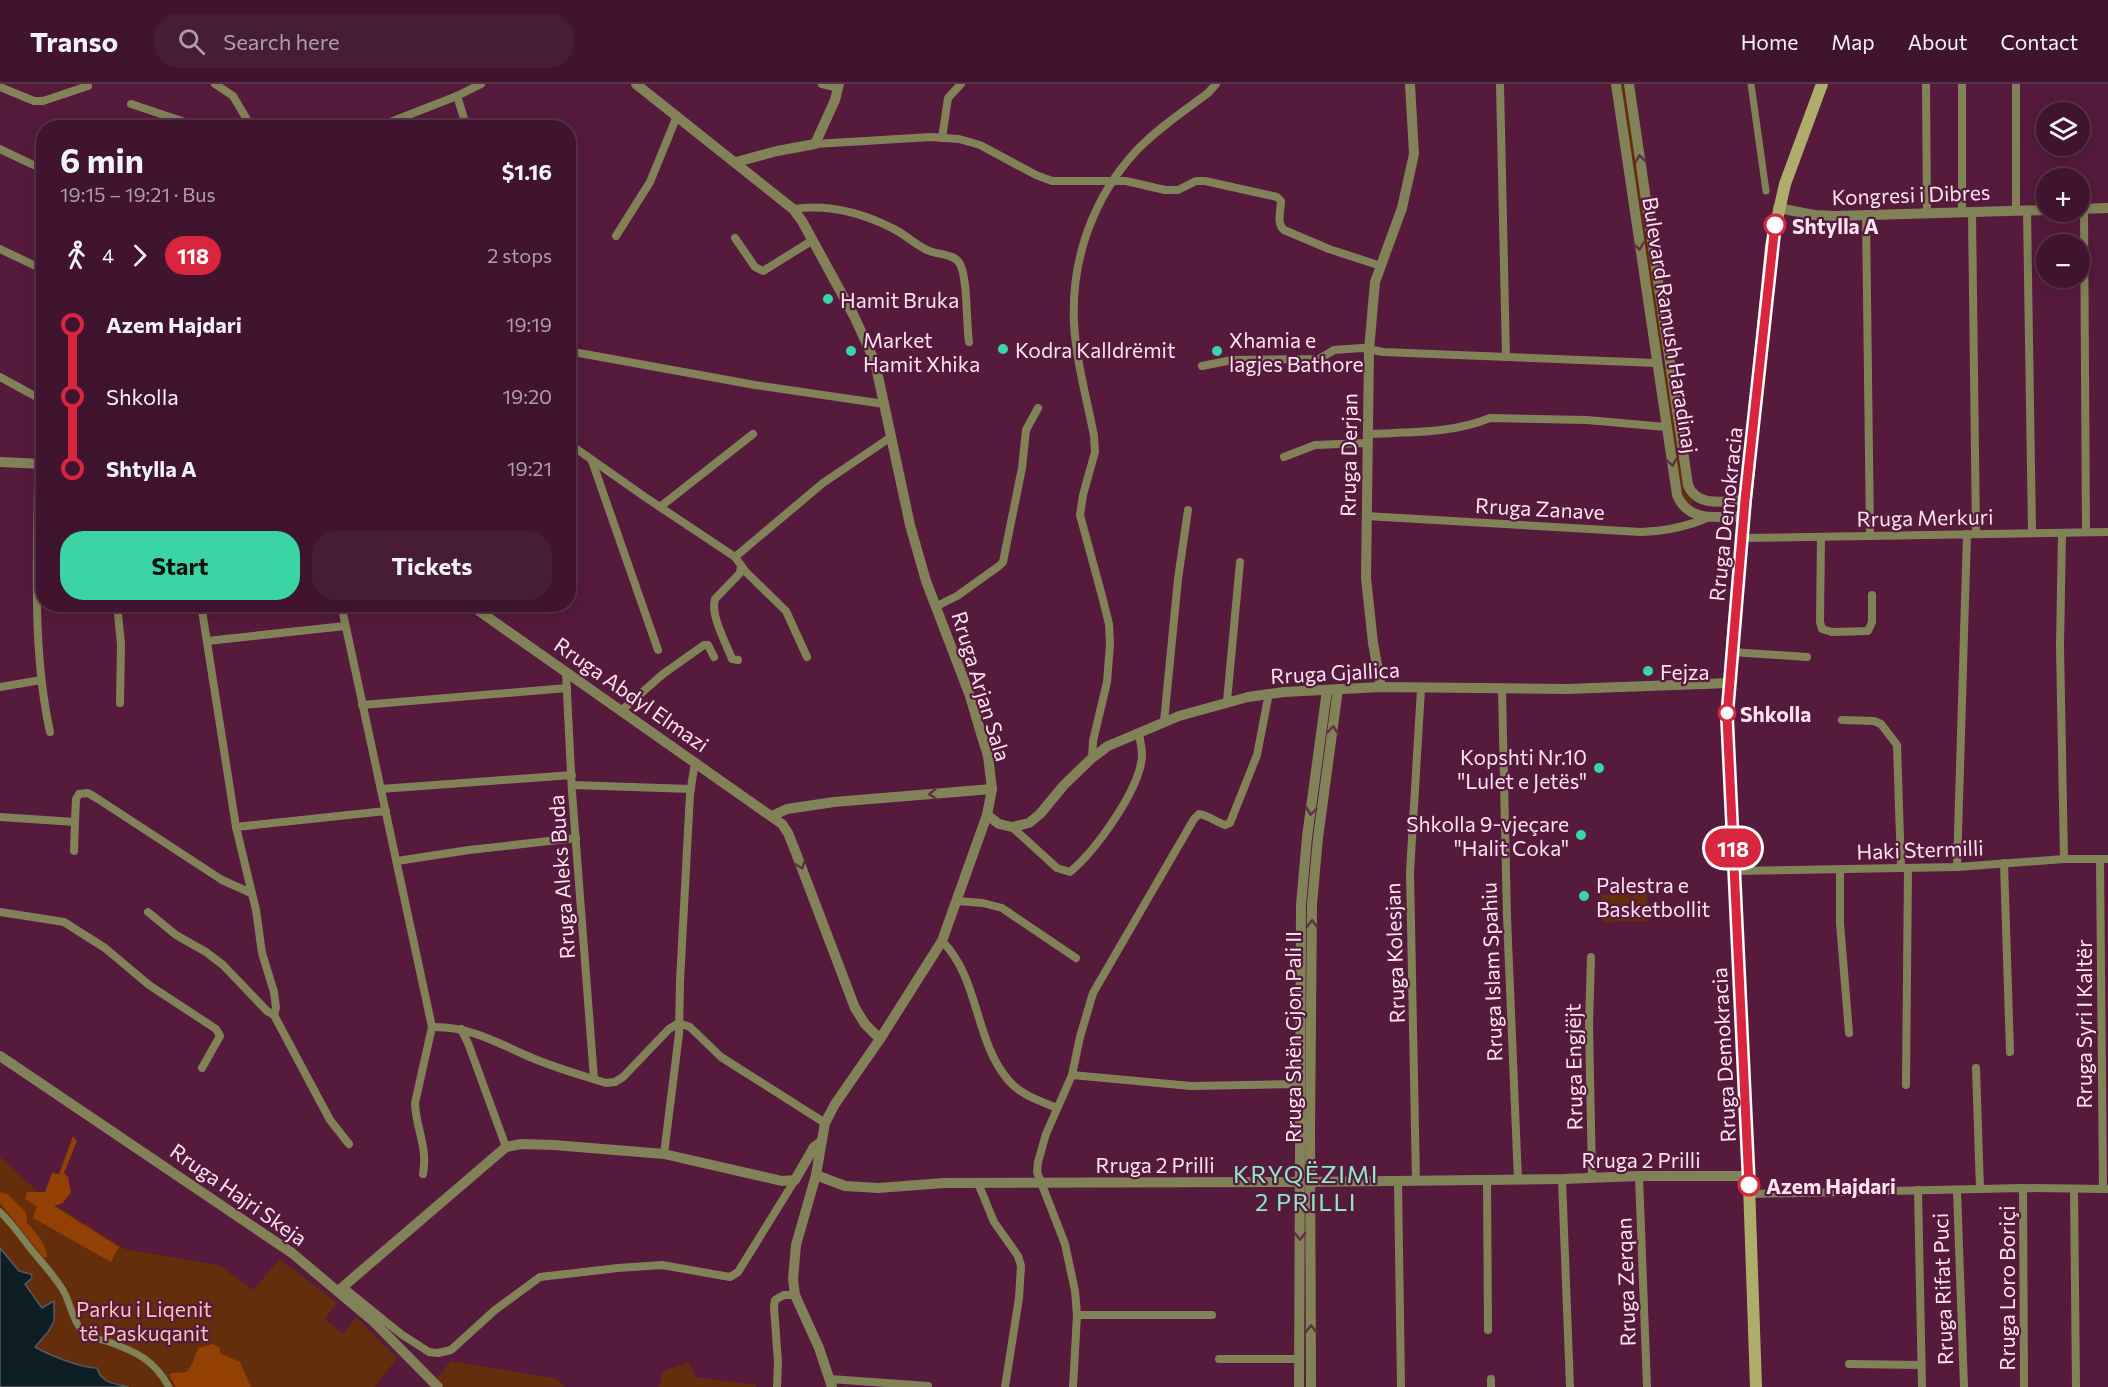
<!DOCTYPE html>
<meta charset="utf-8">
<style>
:root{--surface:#40142e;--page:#471d36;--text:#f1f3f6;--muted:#ae9eaa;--line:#59334a;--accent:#3ad4a5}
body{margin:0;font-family:Commissioner,sans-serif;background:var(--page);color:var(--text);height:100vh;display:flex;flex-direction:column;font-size:22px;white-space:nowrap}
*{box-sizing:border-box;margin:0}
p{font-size:20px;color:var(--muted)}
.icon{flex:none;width:33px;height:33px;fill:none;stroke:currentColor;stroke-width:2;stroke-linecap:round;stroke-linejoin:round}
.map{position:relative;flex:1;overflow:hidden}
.details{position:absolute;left:36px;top:36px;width:540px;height:492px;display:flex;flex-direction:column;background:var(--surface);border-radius:24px;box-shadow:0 3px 15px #0003,0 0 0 2px var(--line)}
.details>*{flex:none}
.badge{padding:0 12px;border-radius:20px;font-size:21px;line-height:39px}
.fabs{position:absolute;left:2036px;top:18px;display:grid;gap:12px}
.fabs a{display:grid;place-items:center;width:54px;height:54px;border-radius:50%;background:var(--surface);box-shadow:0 3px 15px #0003,0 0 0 2px var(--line);font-size:30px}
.map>.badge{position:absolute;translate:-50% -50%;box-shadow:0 0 0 3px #fff}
.legs{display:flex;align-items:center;gap:9px;height:66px;padding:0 24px;font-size:20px}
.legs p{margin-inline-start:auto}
.summary{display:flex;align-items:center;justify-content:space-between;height:102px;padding:0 24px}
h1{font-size:33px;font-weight:700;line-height:45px}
.primary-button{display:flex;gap:12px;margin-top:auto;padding:12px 24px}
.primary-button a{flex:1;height:69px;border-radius:24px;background:var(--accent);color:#111;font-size:24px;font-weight:700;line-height:69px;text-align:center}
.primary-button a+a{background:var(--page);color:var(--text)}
ul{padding:0 24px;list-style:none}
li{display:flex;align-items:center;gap:21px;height:72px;font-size:22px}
li i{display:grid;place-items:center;width:9px;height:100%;margin:0 8px;background:currentColor}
li i::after{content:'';width:15px;height:15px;margin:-8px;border:4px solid;border-radius:50%;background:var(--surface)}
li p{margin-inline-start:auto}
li:first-child i{background:linear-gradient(#0000 50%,currentColor 0)}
li:last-child i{background:linear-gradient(currentColor 50%,#0000 0)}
header{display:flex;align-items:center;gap:36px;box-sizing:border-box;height:84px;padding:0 30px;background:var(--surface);border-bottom:2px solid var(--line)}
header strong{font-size:28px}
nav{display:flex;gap:33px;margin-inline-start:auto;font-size:21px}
.search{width:420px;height:54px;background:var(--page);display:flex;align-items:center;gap:15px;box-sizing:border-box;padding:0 21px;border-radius:24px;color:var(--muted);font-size:22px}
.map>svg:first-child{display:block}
.green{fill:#642d0c}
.forest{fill:#934004}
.water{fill:#0e1e25;stroke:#555961;stroke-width:1.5}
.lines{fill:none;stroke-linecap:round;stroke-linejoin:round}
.pedestrian{stroke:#828259;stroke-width:7}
.minor{stroke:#828259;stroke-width:8}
.tertiary{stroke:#828259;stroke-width:10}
.secondary{stroke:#aead6b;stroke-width:12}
.oneway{stroke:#5f2f43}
.line-1-casing{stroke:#fff;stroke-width:14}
.line-1{stroke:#d7263d;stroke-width:9}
.stop-1-dot{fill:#fff;stroke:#d7263d;stroke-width:3}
.poi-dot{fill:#3ad4a5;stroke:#561a3d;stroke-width:2}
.labels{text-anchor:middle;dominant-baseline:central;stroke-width:4.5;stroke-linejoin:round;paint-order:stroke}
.street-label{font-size:21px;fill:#fae3ee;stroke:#561a3d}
.stop-label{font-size:21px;font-weight:bold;fill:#fae3ee;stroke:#561a3d;text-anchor:start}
.poi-label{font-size:21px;fill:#fae3ee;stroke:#561a3d;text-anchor:start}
.park-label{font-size:21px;fill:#f6c6af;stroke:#561a3d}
.quarter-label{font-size:24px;letter-spacing:1.5px;fill:#8fe9c6;stroke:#561a3d}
</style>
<header>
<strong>Transo</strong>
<div class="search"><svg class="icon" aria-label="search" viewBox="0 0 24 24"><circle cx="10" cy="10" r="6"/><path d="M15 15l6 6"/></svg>Search here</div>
<nav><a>Home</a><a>Map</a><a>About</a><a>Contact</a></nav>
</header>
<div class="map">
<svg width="2108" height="1303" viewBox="0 0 2108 1303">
<rect width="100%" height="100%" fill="#561a3d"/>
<!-- green -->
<g class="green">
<polygon points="1620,0 1625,0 1665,268 1659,269"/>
<path d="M 1666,285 L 1681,390 C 1683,401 1685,410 1693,418 L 1690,423 L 1680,409 L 1662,286 Z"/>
<polygon points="1647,805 1648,837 1632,838 1631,806"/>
<polygon points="1630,810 1631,837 1603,839 1601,811"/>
<path d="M 0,1073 L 47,1116 L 125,1165 L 219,1181 L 253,1206 L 280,1175 L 337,1219 L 325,1235 L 343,1250 L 356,1233 L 397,1274 L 375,1303 L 129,1303 C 115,1300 102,1299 97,1284 C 81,1284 49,1271 35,1262 L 48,1248 L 54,1238 L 53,1217 L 42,1225 L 25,1200 L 19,1187 L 0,1164 Z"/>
<polygon points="451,1277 557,1295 565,1303 444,1303 437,1294"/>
<polygon points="689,1278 695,1293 756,1301 756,1303 659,1303 663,1287"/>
</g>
<!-- forest -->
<g class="forest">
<polygon points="73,1052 77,1057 64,1089 68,1093 71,1108 63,1119 54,1122 119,1163 111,1178 33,1134 37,1123 25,1115 27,1108 45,1108 52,1089 59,1090"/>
<path d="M 0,1108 L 7,1110 L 26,1128 L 27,1139 C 36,1149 46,1159 47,1173 L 43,1173 L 0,1119 Z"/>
<polygon points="213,1260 220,1264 220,1269 240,1278 251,1303 176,1303 169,1291 172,1289 187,1288 193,1278 198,1264"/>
</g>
<!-- water -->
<path class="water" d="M 0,1164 L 19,1187 L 31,1190 L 32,1194 L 25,1200 L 42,1224 L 54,1217 L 54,1237 L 48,1248 L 35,1263 C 49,1271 81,1284 97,1284 C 101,1299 115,1300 129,1303 L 0,1303 Z"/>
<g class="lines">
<!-- pedestrian -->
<g class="pedestrian">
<polyline points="1751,0 1766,107"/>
<path d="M 0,1128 C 14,1141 23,1156 35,1170 C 45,1182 55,1193 63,1206 C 70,1218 72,1234 80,1244 C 87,1252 99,1255 109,1258 C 137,1268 154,1276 169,1303"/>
</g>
<!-- minor -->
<g class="minor">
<polyline points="215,0 233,12 252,44"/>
<polyline points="822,0 838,4"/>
<polyline points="1500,0 1506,273"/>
<polyline points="1926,0 1927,129"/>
<polyline points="1962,0 1962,128"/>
<polyline points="2016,0 2016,126"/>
<polyline points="0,3 34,17 43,17 88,2"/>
<polyline points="457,12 467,44"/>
<polyline points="131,20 185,38 226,44"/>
<polyline points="375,44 457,12 481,0"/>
<polyline points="942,54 948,14 961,0"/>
<path d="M 815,60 L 931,53 L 959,55 L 980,61 L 1036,91 L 1052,97 L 1126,97 L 1165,106 L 1178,106 L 1196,97 L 1205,97 L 1277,113 L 1281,117 C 1281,127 1276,139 1284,146 L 1329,165 L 1381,182"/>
<polyline points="0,65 44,86"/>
<path d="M 793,125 C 827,120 862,129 892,144 C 905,150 914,160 927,166 C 937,171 954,169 960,180 C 968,196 966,239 969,258"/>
<polyline points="2084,125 2086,448"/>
<polyline points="2027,126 2032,449"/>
<polyline points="1972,128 1976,450"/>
<polyline points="1866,131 1870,452"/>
<polyline points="616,152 650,98 677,32"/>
<polyline points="735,154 755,183 763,187 813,156"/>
<polyline points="0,165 44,186"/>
<polyline points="568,267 755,301 884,320"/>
<polyline points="1202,282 1232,276 1319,275 1334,266 1347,265 1363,264 1383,268 1656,279"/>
<polyline points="0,293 44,317"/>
<path d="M 1367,350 C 1408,348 1451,350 1490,334 L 1587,336 L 1666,343"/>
<polyline points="568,359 645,413 735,473 746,488 786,527 807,573"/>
<polyline points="1284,373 1315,361 1367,359"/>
<polyline points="592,377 658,566"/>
<path d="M 38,380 C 38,469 31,561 50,648"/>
<polyline points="660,423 753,350"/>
<path d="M 1366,432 L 1641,448 C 1666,447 1687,443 1709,433"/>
<polyline points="2062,449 2060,562 2064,775"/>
<polyline points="1821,453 1820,538 1822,545 1832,548 1868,547 1872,538 1872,511"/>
<polyline points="1742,454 2108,448"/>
<polyline points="735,473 823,399 891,353"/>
<polyline points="117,520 121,560 120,619"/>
<polyline points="201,520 236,743 256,826 262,869 274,908 276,924 274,931"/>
<path d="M 341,520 L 432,943 L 415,1019 C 416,1046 428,1062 423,1090"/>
<polyline points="937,522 957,512 999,482 1003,478 1022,384 1026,346 1038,324"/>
<polyline points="207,557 345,542"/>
<polyline points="1731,568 1807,573"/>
<path d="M 738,576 L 732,575 C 726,559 710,531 715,515 L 740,489 L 741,482"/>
<polyline points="566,589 572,708 594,995"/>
<polyline points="0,603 41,596"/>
<polyline points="1502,606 1507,833 1518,1096"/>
<polyline points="1227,617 1240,478"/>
<polyline points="362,621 567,604"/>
<polyline points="621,627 663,590 704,561 708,561 714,573"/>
<polyline points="1842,636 1874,637 1881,640 1897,661 1901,784"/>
<polyline points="1164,638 1178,495 1188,426"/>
<path d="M 1092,674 L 1093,657 L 1107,598 L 1110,560 L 1109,540 L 1102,512 L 1080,431 L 1083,411 L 1095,368 L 1094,352 C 1087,315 1076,277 1074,239 C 1071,175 1093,114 1136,67 C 1157,45 1184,27 1208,9 L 1216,0"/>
<polyline points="572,701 691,705"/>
<polyline points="381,705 572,691"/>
<polyline points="0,733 75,738 76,715 79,710 88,709 98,715 222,796 251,809"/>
<polyline points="236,743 386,727"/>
<path d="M 1012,743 L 1057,784 L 1070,788 C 1095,767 1140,706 1142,672 C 1142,664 1140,656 1139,649"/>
<polyline points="74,767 75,738"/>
<polyline points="2100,775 2103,1105"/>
<polyline points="397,777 469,766 576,754"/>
<polyline points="2004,779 2010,968"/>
<polyline points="1957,783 1967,450"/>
<polyline points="1840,786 1840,839 1849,949"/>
<polyline points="1734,787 1957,783 2064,775 2108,775"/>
<polyline points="957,817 983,819 1002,824 1076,874"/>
<polyline points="0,828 64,838 105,864 149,901 216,945 220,952 202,984"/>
<polyline points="148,828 176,851 206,868 223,881 267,927 274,931 330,1036 349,1060"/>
<path d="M 942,857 C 980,895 974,957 1009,997 C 1021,1011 1040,1017 1057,1024"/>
<polyline points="1591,873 1589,940 1592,1093"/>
<path d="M 432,943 C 469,942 498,959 530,973 C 555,984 581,991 606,999 L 615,998 L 623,993 L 669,945 L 679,939 L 690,943 L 721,973 L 825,1039"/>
<polyline points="461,945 468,959 506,1063"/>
<polyline points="1976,984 1980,1105"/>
<polyline points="1072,991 1191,1002 1299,1000"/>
<polyline points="1906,1001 1908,784"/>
<polyline points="664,1070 679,950 680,897 690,710 695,678"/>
<polyline points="1639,1092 1647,1303"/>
<polyline points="1562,1095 1570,1303"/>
<polyline points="1487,1096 1488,1246"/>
<polyline points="1398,1097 1401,1303"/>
<polyline points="1416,1097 1410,788 1421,605"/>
<polyline points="978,1099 994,1138 1018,1172 1021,1182 1019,1214 1005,1303"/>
<polyline points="2023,1104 2024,1303"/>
<polyline points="2074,1105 2076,1303"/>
<polyline points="1918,1106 1922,1303"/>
<polyline points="1957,1106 1964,1303"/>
<polyline points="1750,1110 2023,1104 2108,1105"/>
<polyline points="343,1203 401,1250 429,1268 438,1269 451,1266 495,1226 540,1193 618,1184 662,1181 730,1193 738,1188 795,1096"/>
<polyline points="1077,1231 1212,1231"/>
<polyline points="1219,1275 1299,1275"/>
<polyline points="1849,1280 1921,1281"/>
<polyline points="830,1295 928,1302"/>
<polyline points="777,1303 778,1278 774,1223 775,1216 784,1211 795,1211"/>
<path d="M 1073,1303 L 1077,1231 L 1075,1207 L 1065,1160 L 1037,1088 L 1038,1078 L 1046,1050 L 1072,991 L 1080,953 L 1093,909 L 1194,735 L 1199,730 C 1208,731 1216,738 1225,741 L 1230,739 L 1257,671 L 1269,609"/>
<polyline points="1491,1303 1491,1295"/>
</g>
<!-- tertiary -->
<g class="tertiary">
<polyline points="636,0 793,125 802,137 854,232 875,278 910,441 926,497 970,612 980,646 988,672 992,705 987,731 942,857 880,955 835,1020 825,1039 816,1091 796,1161 793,1195 795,1211 819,1264 832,1303"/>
<path d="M 1616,0 L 1677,411 C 1688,439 1719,433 1744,432"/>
<path d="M 1629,0 L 1688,401 C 1697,424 1725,417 1745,416"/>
<polyline points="736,78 777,67 815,60 835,16 839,0"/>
<polyline points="1778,124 1814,131 1835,132 2046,126"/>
<polyline points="2079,125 2108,124"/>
<polyline points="0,378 44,380"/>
<polyline points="469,520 782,740 788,749 796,769 855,924 865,940 880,955"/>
<polyline points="1381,603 1373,559 1366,494 1369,266 1375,198 1402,124 1414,70 1410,0"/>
<polyline points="987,731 999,740 1012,743 1029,739 1040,730 1064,701 1092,674 1108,662 1179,632 1248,613 1284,608 1381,603 1567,605 1729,599"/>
<polyline points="772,732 787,725 834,718 992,705"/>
<polyline points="0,972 292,1169 374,1238 438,1303"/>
<polyline points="816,1091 845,1102 878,1104 944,1099 1300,1098 1562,1095 1639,1092 1749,1092"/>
<polyline points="338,1207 506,1063 521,1060 554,1061 664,1070 782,1097 795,1096 814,1063 821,1058"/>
<polyline points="1299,1303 1301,821 1307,753 1327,606"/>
<polyline points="1311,1303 1310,1046 1312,820 1318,754 1338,605"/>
</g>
<!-- secondary -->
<polyline class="secondary" points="1756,1303 1749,1101 1727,633 1734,538 1771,162 1785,100 1822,0"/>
</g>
<!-- one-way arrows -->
<defs><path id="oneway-chevron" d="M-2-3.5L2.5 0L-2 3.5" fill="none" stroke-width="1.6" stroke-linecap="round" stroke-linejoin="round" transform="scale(1.5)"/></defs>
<g class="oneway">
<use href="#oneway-chevron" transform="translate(1640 75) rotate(-98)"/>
<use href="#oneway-chevron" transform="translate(1639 162) rotate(82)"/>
<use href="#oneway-chevron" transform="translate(1672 378) rotate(81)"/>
<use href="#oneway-chevron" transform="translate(1333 646) rotate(-83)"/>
<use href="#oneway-chevron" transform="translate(933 710) rotate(176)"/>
<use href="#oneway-chevron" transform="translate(1311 727) rotate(98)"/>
<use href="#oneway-chevron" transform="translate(801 781) rotate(69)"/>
<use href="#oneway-chevron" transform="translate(1312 840) rotate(-89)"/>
<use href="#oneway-chevron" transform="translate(1300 1152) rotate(90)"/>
<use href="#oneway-chevron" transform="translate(1311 1245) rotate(-90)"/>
</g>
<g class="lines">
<!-- line-1 casing -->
<g class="line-1-casing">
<polyline id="line-1" points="1749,1101 1727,633 1745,416 1775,141"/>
</g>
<!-- line-1 -->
<use href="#line-1" class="line-1"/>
</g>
<!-- markers -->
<g class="stop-1-dot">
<circle cx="1775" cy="141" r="10"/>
<circle cx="1727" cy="629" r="8"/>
<circle cx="1749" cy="1101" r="10"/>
</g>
<g class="poi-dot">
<circle cx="828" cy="215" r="6"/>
<circle cx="1003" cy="265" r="6"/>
<circle cx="851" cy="267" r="6"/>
<circle cx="1217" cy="267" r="6"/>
<circle cx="1648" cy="587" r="6"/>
<circle cx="1599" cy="684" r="6"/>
<circle cx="1581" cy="751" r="6"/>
<circle cx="1584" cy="812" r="6"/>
</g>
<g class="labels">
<!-- street labels -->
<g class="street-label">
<text transform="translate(1911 110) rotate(-2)">Kongresi i Dibres</text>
<text transform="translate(1671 241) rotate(81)">Bulevard Ramush Haradinaj</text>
<text transform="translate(1348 371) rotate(-89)">Rruga Derjan</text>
<text transform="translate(1540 424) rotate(3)">Rruga Zanave</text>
<text transform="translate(1725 430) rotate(-84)">Rruga Demokracia</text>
<text transform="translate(1925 433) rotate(-1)">Rruga Merkuri</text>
<text transform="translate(1335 588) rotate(-3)">Rruga Gjallica</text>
<text transform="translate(982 602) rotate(73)">Rruga Arjan Sala</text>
<text transform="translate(632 610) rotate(35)">Rruga Abdyl Elmazi</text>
<text transform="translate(1920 765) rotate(-2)">Haki Stermilli</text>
<text transform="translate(561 793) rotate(-94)">Rruga Aleks Buda</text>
<text transform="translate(1394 869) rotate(-92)">Rruga Kolesjan</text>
<text transform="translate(1491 888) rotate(-92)">Rruga Islam Spahiu</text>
<text transform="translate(2083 940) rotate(-90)">Rruga Syri I Kaltër</text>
<text transform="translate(1292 953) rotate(-90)">Rruga Shën Gjon Pali II</text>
<text transform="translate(1723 971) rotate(-93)">Rruga Demokracia</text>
<text transform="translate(1573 983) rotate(-91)">Rruga Engjëjt</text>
<text x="1641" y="1075">Rruga 2 Prilli</text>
<text x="1155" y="1080">Rruga 2 Prilli</text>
<text transform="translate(239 1110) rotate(35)">Rruga Hajri Skeja</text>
<text transform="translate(1625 1198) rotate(-92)">Rruga Zerqan</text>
<text transform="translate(2006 1204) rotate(-90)">Rruga Loro Boriçi</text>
<text transform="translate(1942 1205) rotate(-92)">Rruga Rifat Puci</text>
</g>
<!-- stop labels -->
<g class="stop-label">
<text x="1792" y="141">Shtylla A</text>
<text x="1740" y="629">Shkolla</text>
<text x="1766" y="1101">Azem Hajdari</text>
</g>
<!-- poi labels -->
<g class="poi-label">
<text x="840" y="215">Hamit Bruka</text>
<text x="863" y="255">Market<tspan x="863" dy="24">Hamit Xhika</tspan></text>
<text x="1229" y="255">Xhamia e<tspan x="1229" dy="24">lagjes Bathore</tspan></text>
<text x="1015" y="265">Kodra Kalldrëmit</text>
<text x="1660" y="587">Fejza</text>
<text x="1587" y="672" text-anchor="end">Kopshti Nr.10<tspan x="1587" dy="24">"Lulet e Jetës"</tspan></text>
<text x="1569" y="739" text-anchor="end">Shkolla 9-vjeçare<tspan x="1569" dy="24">"Halit Coka"</tspan></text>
<text x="1596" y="800">Palestra e<tspan x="1596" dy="24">Basketbollit</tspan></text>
</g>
<!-- park labels -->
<g class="park-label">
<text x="144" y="1224">Parku i Liqenit<tspan x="144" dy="24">të Paskuqanit</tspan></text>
</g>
<!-- quarter labels -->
<g class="quarter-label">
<text x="1306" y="1089">KRYQËZIMI<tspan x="1306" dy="28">2 PRILLI</tspan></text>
</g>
</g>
</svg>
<div class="fabs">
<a><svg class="icon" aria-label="layers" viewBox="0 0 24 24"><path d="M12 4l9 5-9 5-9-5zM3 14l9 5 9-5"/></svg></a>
<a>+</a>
<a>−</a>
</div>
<b class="badge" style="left:1733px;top:764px;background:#d7263d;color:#fff">118</b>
<section class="details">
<div class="summary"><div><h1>6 min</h1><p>19:15 – 19:21 · Bus</p></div><b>$1.16</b></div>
<div class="legs"><svg class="icon" aria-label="walk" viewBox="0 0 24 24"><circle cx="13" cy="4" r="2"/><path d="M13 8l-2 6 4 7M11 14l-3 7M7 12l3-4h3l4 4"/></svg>4<svg class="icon" aria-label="forward" viewBox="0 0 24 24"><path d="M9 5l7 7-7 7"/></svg><b class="badge" style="background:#d7263d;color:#fff">118</b><p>2 stops</p></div>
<ul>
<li><i style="color:#d7263d"></i><b>Azem Hajdari</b><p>19:19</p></li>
<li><i style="color:#d7263d"></i><span>Shkolla</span><p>19:20</p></li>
<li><i style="color:#d7263d"></i><b>Shtylla A</b><p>19:21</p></li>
</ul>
<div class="primary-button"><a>Start</a><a>Tickets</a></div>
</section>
</div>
